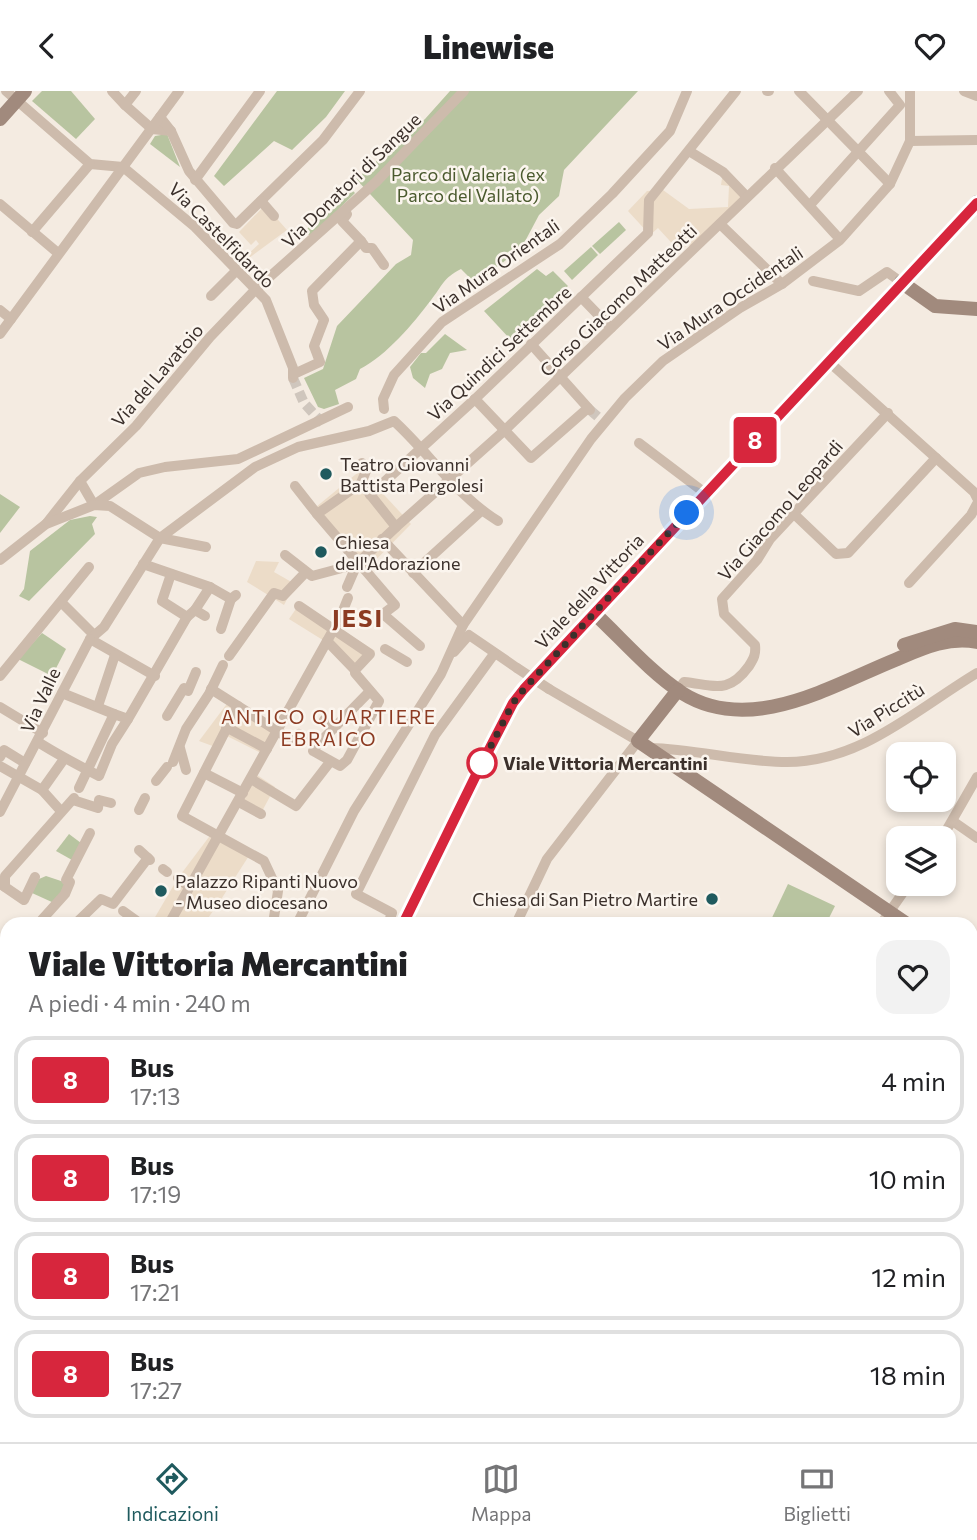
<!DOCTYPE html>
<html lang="it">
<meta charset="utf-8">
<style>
:root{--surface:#fff;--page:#f2f2f2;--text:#202124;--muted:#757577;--line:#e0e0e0;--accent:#1f5a5e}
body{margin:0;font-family:Commissioner,sans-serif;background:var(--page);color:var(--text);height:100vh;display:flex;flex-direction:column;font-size:26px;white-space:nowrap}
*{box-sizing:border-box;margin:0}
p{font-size:23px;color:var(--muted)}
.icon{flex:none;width:38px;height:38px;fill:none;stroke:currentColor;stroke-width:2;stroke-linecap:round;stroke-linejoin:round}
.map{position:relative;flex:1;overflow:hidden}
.details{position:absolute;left:0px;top:826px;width:978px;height:525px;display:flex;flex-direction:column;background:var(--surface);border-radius:21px 21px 0 0;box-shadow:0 4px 10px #0003}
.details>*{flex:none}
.badge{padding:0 14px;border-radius:5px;font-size:24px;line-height:46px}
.fabs{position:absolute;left:886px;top:651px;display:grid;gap:14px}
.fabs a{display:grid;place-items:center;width:70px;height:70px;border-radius:14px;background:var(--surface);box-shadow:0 4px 10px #0003;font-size:35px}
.you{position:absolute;width:35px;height:35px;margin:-18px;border:5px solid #fff;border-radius:50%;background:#1a73e8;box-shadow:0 0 0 10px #1a73e833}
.map>.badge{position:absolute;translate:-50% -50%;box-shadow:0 0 0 4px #fff}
.round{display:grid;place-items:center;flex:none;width:74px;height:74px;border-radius:21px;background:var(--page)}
.summary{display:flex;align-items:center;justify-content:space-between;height:119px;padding:0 28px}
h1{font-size:33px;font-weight:800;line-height:52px}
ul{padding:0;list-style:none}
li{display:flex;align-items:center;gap:21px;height:88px;margin:0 14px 10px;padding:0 14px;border:4px solid var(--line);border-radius:21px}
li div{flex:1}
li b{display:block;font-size:26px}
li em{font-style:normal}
li .badge{min-width:77px;font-weight:700;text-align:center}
header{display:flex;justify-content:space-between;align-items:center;height:91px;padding:0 28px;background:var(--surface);font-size:32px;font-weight:800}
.menu{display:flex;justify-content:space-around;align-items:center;height:98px;border-top:2px solid var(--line);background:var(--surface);font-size:19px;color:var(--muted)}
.menu a{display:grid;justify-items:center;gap:4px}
.menu .selected{color:var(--accent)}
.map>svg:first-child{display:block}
.green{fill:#b8c4a0}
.plaza{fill:#ecdcc8}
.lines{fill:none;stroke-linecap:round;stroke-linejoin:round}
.street-tunnel{stroke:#cfc6bd;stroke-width:10;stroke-dasharray:10 5;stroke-linecap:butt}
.street{stroke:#cdbbac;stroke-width:10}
.secondary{stroke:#a18a7d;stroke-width:14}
.street-bridge{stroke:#cdbbac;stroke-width:10}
.line-casing{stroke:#fff;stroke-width:16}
.line{stroke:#d7263d;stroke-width:10}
.walk{stroke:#3b302b;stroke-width:7;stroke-dasharray:0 12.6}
.poi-dot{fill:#1f5a5e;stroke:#fbf5ee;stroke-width:2.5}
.stop-dot{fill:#fff;stroke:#d7263d;stroke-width:3.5}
.labels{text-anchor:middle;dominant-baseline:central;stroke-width:5;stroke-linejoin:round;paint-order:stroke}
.park-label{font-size:18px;fill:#4a5a2e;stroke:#fbf5ee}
.street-label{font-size:18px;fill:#3b302b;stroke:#fbf5ee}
.poi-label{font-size:18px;fill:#3b302b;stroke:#fbf5ee;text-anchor:start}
.stop-label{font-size:18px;font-weight:bold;fill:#3b302b;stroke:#fbf5ee;text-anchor:start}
.neighbourhood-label{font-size:19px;letter-spacing:2px;fill:#8c3b22;stroke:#fbf5ee}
.district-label{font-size:24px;font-weight:bold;letter-spacing:2px;fill:#8c3b22;stroke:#fbf5ee}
</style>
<header><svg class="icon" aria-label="back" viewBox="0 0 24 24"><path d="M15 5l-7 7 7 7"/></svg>Linewise<svg class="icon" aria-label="heart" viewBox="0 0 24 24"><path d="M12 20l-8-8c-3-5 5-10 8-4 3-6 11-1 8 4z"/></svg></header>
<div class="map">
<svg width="977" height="1351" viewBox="0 0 977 1351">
<rect width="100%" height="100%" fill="#f4ebe1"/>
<!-- green -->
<g class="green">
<polygon points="42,0 71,0 95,28 76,48 32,10"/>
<polygon points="277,0 345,0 326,26 292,59 274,50 224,95 214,85"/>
<path d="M 450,0 L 638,0 L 564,79 L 559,105 L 539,124 L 522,156 L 476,193 L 461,178 C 442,188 443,194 431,209 C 413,233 387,264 360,278 L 356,288 L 335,299 L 339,313 L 324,318 L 318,316 L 304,287 L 323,278 L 337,235 L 396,173 L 411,164 L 413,149 L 356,88 L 425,28 Z"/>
<polygon points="167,43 180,76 150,53 155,45"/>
<polygon points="349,96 355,102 311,146 305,140"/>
<polygon points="619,131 626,139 600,163 592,155"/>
<polygon points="591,156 598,164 572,189 564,180"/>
<polygon points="537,178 546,185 553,180 568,195 510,248 484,220"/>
<polygon points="445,243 467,259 450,262 442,278 430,283 425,297 413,287 410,276 421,262 426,262"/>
<polygon points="0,403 20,416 0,442"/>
<polygon points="90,425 97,426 92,433 95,443 29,510 19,505 24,498 30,460 70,429"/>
<polygon points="42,542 66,558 52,585 18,568"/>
<polygon points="69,743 81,752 72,769 56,760"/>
<polygon points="46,785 67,792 54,812 32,802 39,788"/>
<polygon points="788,793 835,815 826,833 769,833"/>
<polygon points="0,1059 7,1062 7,1109 0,1101"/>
<polygon points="971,1183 977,1185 977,1254 971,1250"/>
</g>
<!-- plaza -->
<g class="plaza">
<polygon points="723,81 747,106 693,158 688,153 680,161 658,137 650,144 628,120 647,100 663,99 689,118 728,116 729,95 721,94"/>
<polygon points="265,114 287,139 249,167 246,165 259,153 256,149 251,154 239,141"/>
<polygon points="361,379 411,433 362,483 310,421"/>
<polygon points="256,470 279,471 274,481 295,493 284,514 247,491"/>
<polygon points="300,512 375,560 355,582 326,551 289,528"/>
<polygon points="232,606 278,636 261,662 225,644 218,657 199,650"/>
<polygon points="251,680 275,696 259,726 238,703"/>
<polygon points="215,738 252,760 220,810 204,833 151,833 178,787"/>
</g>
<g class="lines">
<!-- street-tunnel -->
<g class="street-tunnel">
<polyline points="293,287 304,312 326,336"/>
<polyline points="590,319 604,331"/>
</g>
<!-- street -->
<g class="street">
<polyline points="6,0 90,73 123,76"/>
<polyline points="112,0 125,14"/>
<polyline points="136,0 125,14 152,38 171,40"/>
<polyline points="767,0 769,0"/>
<polyline points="799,0 890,93"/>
<polyline points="964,0 977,5"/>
<polyline points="160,26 171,40 189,80 233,132 237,133 323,49 360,0"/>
<polyline points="910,50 977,49"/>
<polyline points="689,60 723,81 747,106"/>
<polyline points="123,76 195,136 266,209 293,277 293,287"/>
<polyline points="775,77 836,144"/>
<polyline points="195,89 260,0"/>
<polyline points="261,110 274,125"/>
<polyline points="0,113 58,162"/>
<polyline points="810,114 900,14 889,0"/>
<polyline points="720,133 782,193"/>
<polyline points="32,141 90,73"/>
<polyline points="361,150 366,157 372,157 384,174"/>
<polyline points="813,190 859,200 887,181 901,191"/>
<polyline points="211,205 237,179"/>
<polyline points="581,206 611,237"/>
<polyline points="0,219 11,228"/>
<polyline points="0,243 179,0"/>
<polyline points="531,253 590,319"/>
<polyline points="828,270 974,401 977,407"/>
<polyline points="294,283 320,271 314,255 324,229 314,214 312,200 361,150 342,130 347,123"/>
<polyline points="475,308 531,367 588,317"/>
<polyline points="384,318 383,308 394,284 442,231 560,153 612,103 670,40 687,0"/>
<polyline points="639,352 705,402"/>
<polyline points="80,390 94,414 139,382 165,376 238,368 348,316"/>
<polyline points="361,392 366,380 362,372"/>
<polyline points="295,395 317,423"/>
<polyline points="370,404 475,308 648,142 649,109 736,0"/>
<polyline points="794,423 836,463 848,462 936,367"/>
<polyline points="46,433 80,390 136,335 210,246 256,198 376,91 464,0"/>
<polyline points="396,436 505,339 858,0"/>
<polyline points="382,448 463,534"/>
<polyline points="285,464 312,485 357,473"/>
<polyline points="0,469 46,433 94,414 110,415 160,447 206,456"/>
<polyline points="143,473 210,496 231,508 236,504"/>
<polyline points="413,482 481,420"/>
<polyline points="171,483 162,510 187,526 195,519 205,525"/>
<polyline points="909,492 971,424 977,413"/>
<polyline points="347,496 357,473 396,436 361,392 317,423 395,514 383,523 420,555"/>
<polyline points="62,512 94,544"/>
<polyline points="299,515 370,563 355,579 327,550"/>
<polyline points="195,519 210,496"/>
<polyline points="340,527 348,507"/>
<polyline points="221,538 231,508"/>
<polyline points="385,558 407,571"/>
<polyline points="454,561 469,544 517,577"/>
<polyline points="229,565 274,502 283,505 306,481"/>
<polyline points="0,585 89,476"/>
<path d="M 155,585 L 90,548 L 104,536 L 160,447 L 255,376 L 298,356 L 369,340 L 394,330 C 429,362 458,406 498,430"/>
<polyline points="211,598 293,650 299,643 317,654"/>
<path d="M 678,599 L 684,591 C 714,594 728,604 749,575 C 754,567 756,563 755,554 L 724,523 L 722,508 L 757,469 L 770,448 L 888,322"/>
<polyline points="188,600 196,581"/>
<polyline points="210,601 223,574"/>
<polyline points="62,602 114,623"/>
<polyline points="98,615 115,564"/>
<polyline points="238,615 182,725 264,770 278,800 273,833"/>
<polyline points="0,616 43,642"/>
<polyline points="167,625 184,597"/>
<polyline points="128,628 187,526"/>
<polyline points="324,629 334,637 370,600"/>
<polyline points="226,636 267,658"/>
<path d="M 38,651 C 58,664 78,674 99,685 L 112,653 L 128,628 L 114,623 L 79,697"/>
<polyline points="317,654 313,660 340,675 347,669 379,610 355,582 355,579"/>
<polyline points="317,654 334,637"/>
<polyline points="180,657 186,679"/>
<path d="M 650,657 C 696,658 741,671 787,671 C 861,671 917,618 977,582"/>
<polyline points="0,666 4,659 25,672"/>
<polyline points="173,671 186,638 209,603"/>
<polyline points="0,675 42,699 60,719"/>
<polyline points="204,682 243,702"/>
<polyline points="251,688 296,715 330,671"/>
<polyline points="156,690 167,676"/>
<polyline points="42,699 64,668"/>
<polyline points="73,709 98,717 99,709 111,712"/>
<polyline points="239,711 261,723"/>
<polyline points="139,719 145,707"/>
<polyline points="0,721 90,548"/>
<polyline points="954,731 977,747"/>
<polyline points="942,747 977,686"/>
<polyline points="139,759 150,769"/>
<polyline points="163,778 167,781"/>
<polyline points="178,787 189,796"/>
<polyline points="66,789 90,742"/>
<polyline points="2,794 24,809 35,786"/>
<polyline points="5,796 5,785 74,707"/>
<polyline points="123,820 141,833"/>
<polyline points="38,833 65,803 70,791"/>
<polyline points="75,833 101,808 113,813 148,767"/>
<polyline points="169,833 336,534"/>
<polyline points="297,833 354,720 441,583 463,534 591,348 625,307 663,270 740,217 782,193 840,149 890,93 910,50 910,0"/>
<polyline points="388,833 392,822 356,803 435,644 494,563"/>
<polyline points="516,833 547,768 638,650 549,598"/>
<polyline points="881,833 909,793"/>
<polyline points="0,867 7,870"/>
<polyline points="0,918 0,939"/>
<polyline points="0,995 7,998"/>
<polyline points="0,1054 7,1057"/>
<polyline points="971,1174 977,1175"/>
<polyline points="0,1213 7,1209"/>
<polyline points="159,1344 164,1351"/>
<polyline points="515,1344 516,1351"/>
<polyline points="416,1351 416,1344"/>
<polyline points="744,1351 747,1344"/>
<polyline points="972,1351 977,1341"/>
</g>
<!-- secondary -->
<g class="secondary">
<polyline points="0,28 25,0"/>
<polyline points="901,191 935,215 977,218"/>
<path d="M 594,522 C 622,548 650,581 682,602 C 750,645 831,595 895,569 C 921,558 948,545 977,551"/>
<polyline points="904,554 955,538 977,541"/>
<polyline points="678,599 638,650 907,833"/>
<polyline points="403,833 478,680 513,612 524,598 977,111"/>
<polyline points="971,890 977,895"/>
<polyline points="971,994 977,996"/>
<polyline points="0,1159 7,1169"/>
<polyline points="0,1300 7,1297"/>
<polyline points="532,1344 561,1351"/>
<polyline points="804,1344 822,1351"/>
<polyline points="125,1351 130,1344"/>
<polyline points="138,1351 140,1344"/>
<polyline points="596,1351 624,1344"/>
</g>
<!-- street-bridge -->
<polyline class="street-bridge" points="517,577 549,598"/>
</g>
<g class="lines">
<!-- line casing -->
<g class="line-casing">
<polyline id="line" points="403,833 478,680 513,612 524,598 977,112"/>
</g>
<!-- line -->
<use href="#line" class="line"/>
<!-- walk -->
<polyline class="walk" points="482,672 478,680 513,612 524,598 687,422"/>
</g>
<!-- markers -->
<g class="poi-dot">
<circle cx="326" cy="383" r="7"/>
<circle cx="321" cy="461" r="7"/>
<circle cx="161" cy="800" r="7"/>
<circle cx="712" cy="808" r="7"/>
</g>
<circle class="stop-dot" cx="482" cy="672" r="14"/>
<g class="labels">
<!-- park labels -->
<g class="park-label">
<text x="468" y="83">Parco di Valeria (ex<tspan x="468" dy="21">Parco del Vallato)</tspan></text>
</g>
<!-- street labels -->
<g class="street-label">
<text transform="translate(351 89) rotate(-44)">Via Donatori di Sangue</text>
<text transform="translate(222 144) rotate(45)">Via Castelfidardo</text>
<text transform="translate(496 175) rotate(-35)">Via Mura Orientali</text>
<text transform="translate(730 207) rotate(-34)">Via Mura Occidentali</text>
<text transform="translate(618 209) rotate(-44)">Corso Giacomo Matteotti</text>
<text transform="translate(499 262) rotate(-43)">Via Quindici Settembre</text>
<text transform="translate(157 284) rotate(-49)">Via del Lavatoio</text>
<text transform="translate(780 419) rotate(-49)">Via Giacomo Leopardi</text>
<text transform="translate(589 500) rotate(-47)">Viale della Vittoria</text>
<text transform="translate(40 609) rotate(-65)">Via Valle</text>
<text transform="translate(886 619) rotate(-32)">Via Piccitù</text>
</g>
<!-- poi labels -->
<g class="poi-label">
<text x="340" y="373">Teatro Giovanni<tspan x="340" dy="21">Battista Pergolesi</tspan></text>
<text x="335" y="451">Chiesa<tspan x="335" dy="21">dell'Adorazione</tspan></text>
<text x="175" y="790">Palazzo Ripanti Nuovo<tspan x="175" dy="21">- Museo diocesano</tspan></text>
<text x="698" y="808" text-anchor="end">Chiesa di San Pietro Martire</text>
</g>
<!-- stop labels -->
<g class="stop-label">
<text x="503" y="672">Viale Vittoria Mercantini</text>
</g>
<!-- neighbourhood labels -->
<g class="neighbourhood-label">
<text x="329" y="625">ANTICO QUARTIERE<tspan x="329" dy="22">EBRAICO</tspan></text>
</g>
<!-- district labels -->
<g class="district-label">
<text x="358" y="526">JESI</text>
</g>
</g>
</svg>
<div class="fabs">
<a><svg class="icon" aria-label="locate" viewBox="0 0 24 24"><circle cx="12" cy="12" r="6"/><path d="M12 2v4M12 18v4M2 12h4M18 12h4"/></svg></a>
<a><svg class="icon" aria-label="layers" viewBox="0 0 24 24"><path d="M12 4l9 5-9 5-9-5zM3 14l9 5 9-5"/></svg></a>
</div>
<div class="you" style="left:687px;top:422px"></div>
<b class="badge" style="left:755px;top:349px;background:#d7263d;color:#fff">8</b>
<section class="details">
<div class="summary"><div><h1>Viale Vittoria Mercantini</h1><p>A piedi · 4 min · 240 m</p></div><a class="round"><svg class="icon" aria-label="heart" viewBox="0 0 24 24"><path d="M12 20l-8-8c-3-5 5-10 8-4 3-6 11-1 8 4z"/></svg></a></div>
<ul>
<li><span class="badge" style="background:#d7263d;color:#fff">8</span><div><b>Bus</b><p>17:13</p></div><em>4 min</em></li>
<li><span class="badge" style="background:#d7263d;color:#fff">8</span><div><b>Bus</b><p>17:19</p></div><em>10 min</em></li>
<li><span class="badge" style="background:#d7263d;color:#fff">8</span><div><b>Bus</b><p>17:21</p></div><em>12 min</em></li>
<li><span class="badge" style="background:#d7263d;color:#fff">8</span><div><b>Bus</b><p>17:27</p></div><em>18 min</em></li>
</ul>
</section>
</div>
<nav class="menu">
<a class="selected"><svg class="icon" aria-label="directions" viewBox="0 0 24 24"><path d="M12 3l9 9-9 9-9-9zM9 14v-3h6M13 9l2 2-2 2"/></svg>Indicazioni</a>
<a><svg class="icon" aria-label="map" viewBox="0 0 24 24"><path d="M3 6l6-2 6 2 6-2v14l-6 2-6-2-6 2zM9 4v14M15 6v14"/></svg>Mappa</a>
<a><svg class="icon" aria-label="tickets" viewBox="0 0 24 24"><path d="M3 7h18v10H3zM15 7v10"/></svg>Biglietti</a>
</nav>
